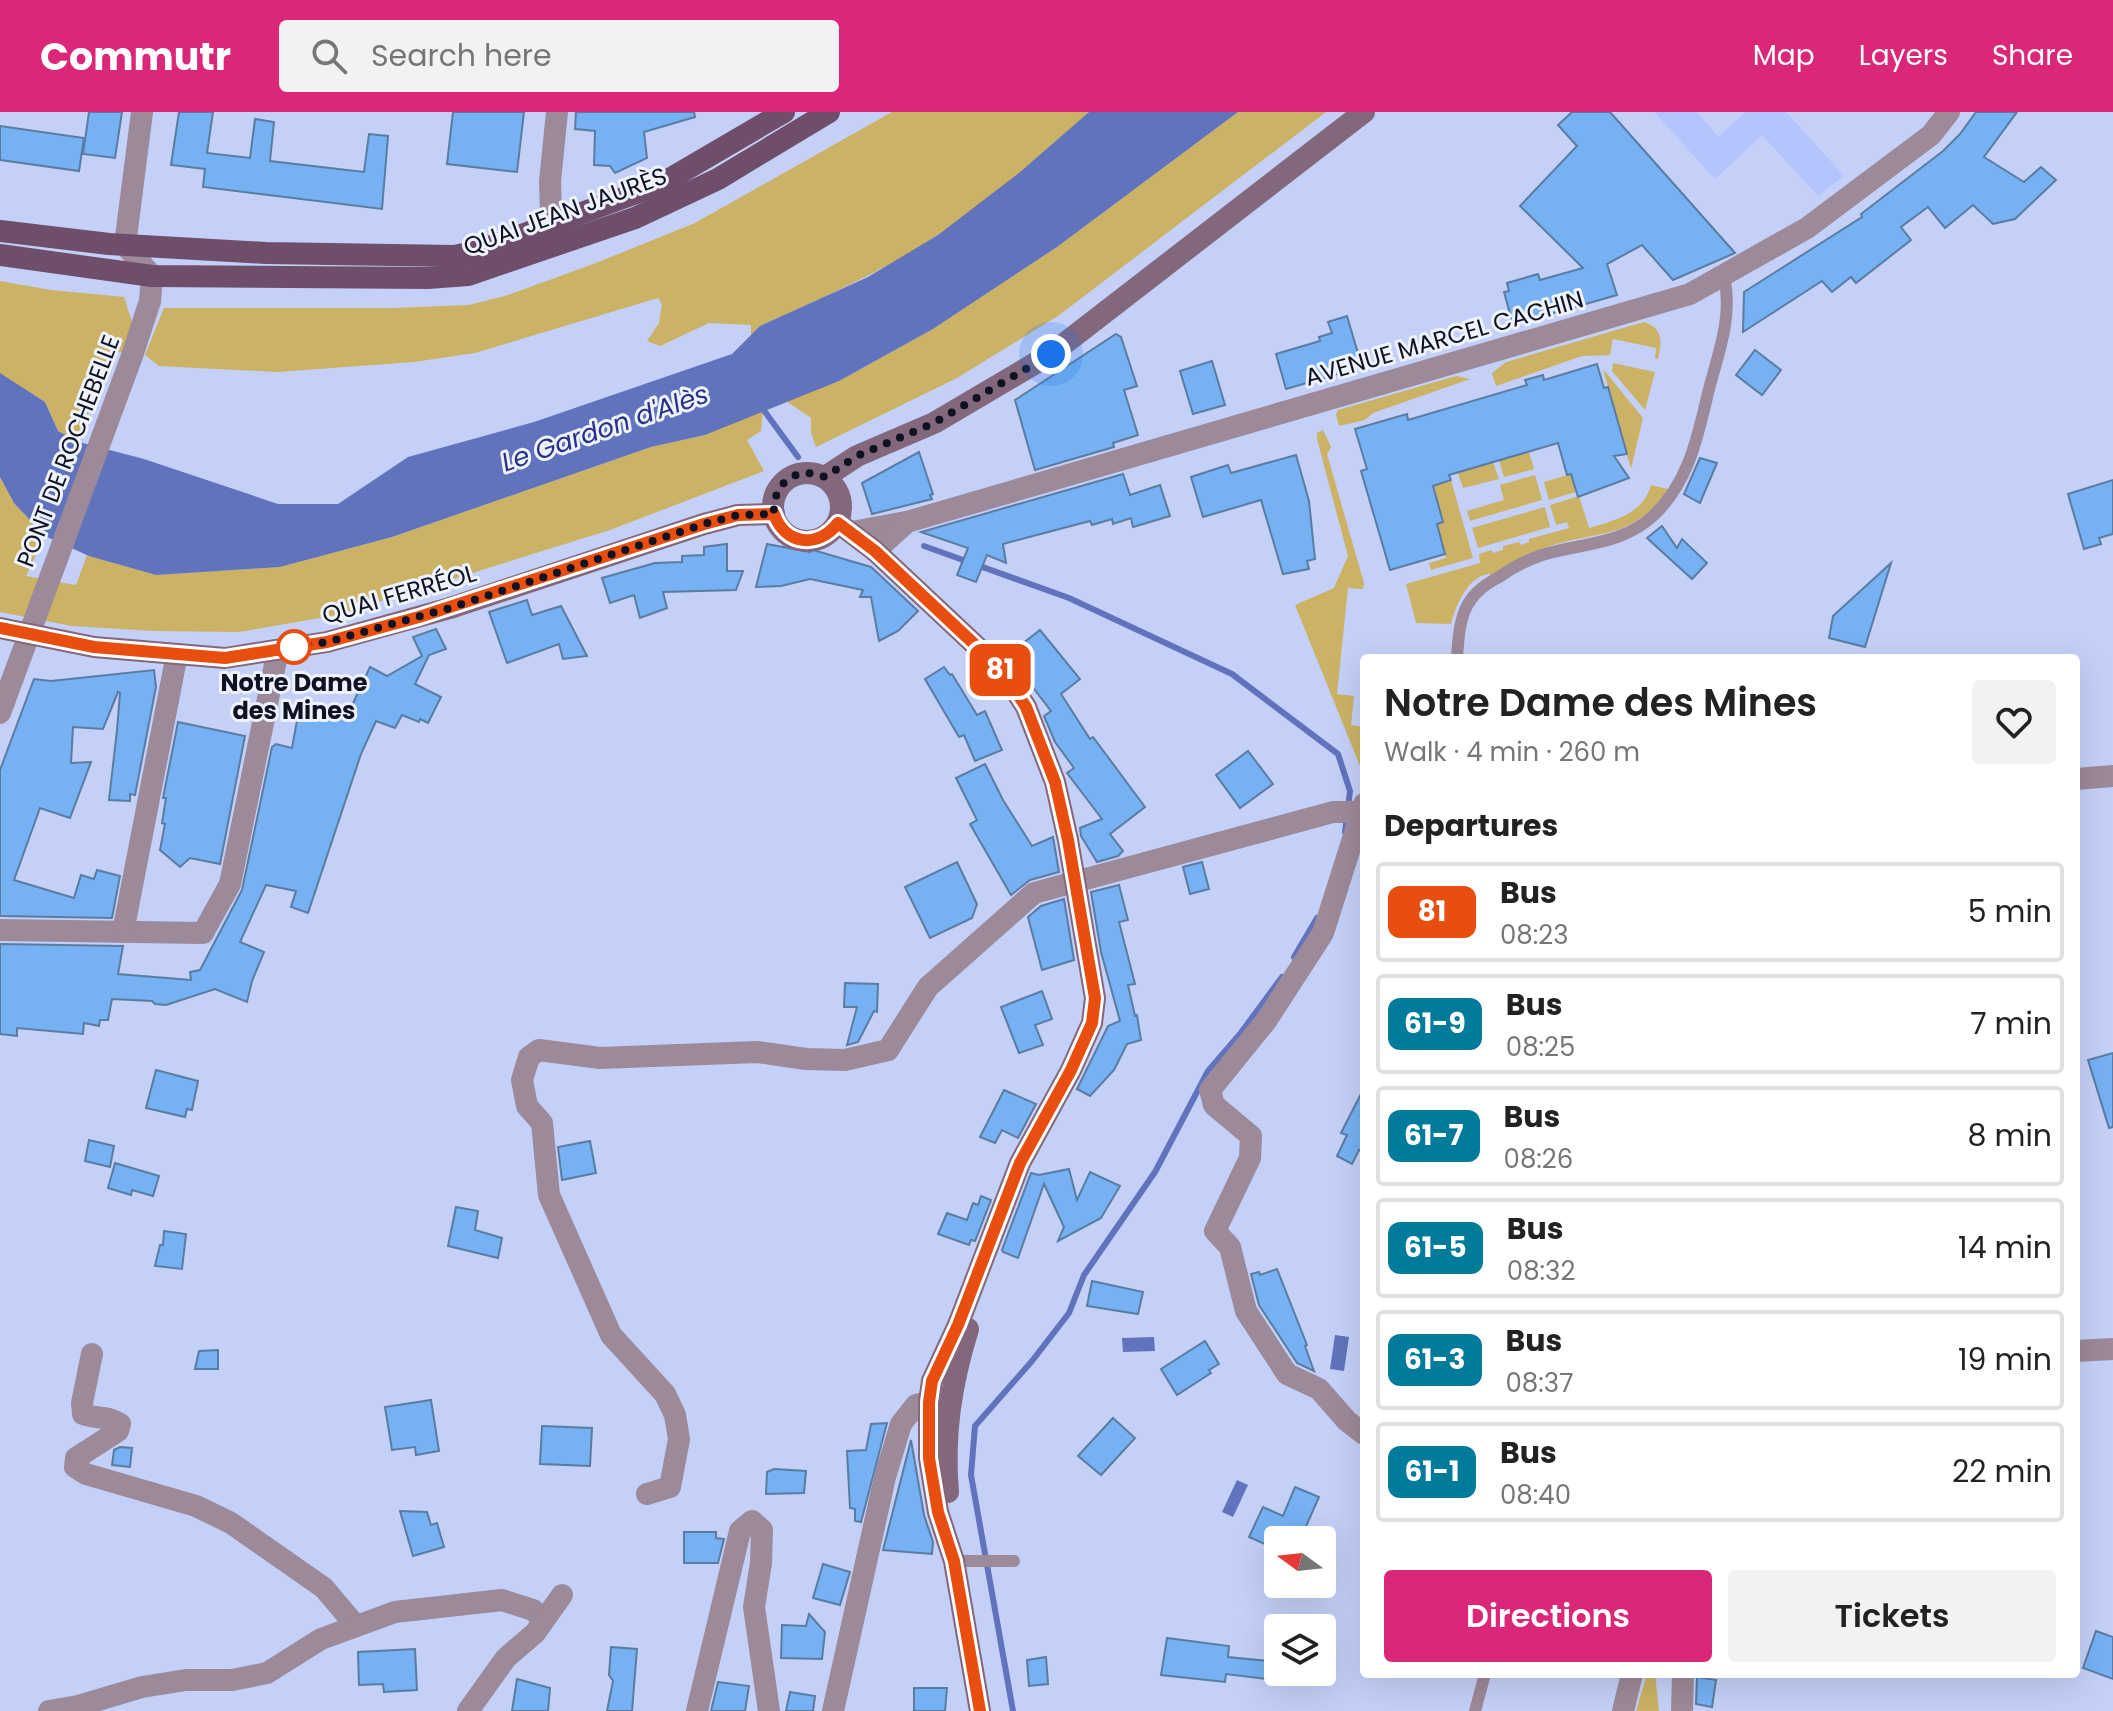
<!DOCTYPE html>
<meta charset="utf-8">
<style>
:root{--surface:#fff;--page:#f2f2f2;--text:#222;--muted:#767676;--line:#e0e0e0;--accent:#db2777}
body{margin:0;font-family:Poppins,sans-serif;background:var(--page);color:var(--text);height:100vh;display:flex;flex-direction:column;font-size:30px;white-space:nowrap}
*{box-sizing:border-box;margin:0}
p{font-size:26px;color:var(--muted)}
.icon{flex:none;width:44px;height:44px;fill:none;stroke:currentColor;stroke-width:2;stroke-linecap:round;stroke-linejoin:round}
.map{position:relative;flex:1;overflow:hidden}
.drawer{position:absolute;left:1360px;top:542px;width:720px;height:1024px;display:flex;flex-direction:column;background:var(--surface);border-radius:8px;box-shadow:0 8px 32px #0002}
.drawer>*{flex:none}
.badge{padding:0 16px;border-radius:12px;font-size:28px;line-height:52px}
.needle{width:52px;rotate:285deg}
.tools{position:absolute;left:1264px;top:1414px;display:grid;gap:16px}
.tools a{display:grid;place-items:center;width:72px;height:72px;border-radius:8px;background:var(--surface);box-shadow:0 8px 32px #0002;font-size:40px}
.you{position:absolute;width:40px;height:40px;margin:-20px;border:6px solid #fff;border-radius:50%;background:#1a73e8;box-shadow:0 0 0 12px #1a73e833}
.map>.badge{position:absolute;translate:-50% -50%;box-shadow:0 0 0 4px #fff}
h2{padding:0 24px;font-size:30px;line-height:72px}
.round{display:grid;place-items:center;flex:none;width:84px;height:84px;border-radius:8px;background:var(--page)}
.overview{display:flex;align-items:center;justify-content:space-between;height:136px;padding:0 24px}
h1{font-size:38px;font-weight:600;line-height:60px}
.action{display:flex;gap:16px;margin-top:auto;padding:16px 24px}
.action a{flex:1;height:92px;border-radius:8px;background:var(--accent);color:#fff;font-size:32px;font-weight:600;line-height:92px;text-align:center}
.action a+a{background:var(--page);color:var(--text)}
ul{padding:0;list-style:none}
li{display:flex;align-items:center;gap:24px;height:100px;margin:0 16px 12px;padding:0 8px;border:4px solid var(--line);border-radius:8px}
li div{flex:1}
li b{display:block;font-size:30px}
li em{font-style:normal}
li .badge{min-width:88px;font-weight:700;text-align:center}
header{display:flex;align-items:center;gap:48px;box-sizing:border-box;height:112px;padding:0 40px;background:var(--accent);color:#fff}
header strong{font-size:38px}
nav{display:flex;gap:44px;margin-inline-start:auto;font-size:28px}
.search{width:560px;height:72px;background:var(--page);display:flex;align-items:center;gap:20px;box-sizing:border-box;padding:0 28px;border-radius:8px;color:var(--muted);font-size:30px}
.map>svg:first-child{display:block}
.built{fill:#b4c4fc}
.green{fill:#cbb264}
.water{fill:#6173bc}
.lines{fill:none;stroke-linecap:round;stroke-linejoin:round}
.stream{stroke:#6173bc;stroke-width:6}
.building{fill:#75b1f3;stroke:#5a7ca2;stroke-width:2}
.service{stroke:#9c8999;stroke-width:12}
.minor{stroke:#9c8999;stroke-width:22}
.secondary{stroke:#82677d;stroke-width:22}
.primary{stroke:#6e4e6a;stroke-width:22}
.line-casing{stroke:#fff;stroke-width:18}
.line{stroke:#e84e0f;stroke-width:12}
.walk{stroke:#0e1223;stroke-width:8;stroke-dasharray:0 14.4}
.stop-dot{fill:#fff;stroke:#e84e0f;stroke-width:4}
.labels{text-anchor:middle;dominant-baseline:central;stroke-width:6;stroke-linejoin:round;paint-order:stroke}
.street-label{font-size:24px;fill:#0e1223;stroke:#eef2fc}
.stop-label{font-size:24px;font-weight:bold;fill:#0e1223;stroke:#eef2fc}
.water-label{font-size:26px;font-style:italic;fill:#263188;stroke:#eef2fc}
</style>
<header>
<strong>Commutr</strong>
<div class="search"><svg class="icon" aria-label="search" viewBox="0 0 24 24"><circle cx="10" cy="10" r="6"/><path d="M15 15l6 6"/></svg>Search here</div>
<nav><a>Map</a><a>Layers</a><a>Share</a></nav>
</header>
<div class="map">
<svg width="2113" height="1599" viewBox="0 0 2113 1599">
<rect width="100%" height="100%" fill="#c4d0f7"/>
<!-- built -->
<polygon class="built" points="1654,0 1697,0 1718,25 1746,0 1786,0 1844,64 1818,84 1762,23 1715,67"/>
<!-- green -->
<g class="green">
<path d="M 892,0 L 1089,0 C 1040,43 991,89 936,124 C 881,161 821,186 760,214 L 751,225 L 751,213 L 709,211 L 660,234 L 647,229 L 659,211 L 662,192 L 658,186 L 475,241 L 414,250 L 277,260 L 159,254 L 145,243 L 164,196 L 393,196 L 469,193 L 505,184 L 596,151 L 695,111 Z"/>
<polygon points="1238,0 1326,0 1058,204 957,266 816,335 811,320 811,306 786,289 839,269 933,217 1057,135"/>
<polygon points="0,169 51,178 124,185 133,213 123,241 110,238 79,330 58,319 45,290 0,262"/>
<path d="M 1644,210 C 1663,216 1662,229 1658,247 L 1655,246 L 1656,236 L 1613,227 L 1610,243 L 1582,244 L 1496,274 L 1492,261 L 1506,250 Z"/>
<polygon points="1613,251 1655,260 1645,298 1612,259"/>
<polygon points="1603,257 1643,306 1631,357"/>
<polygon points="1456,264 1470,267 1373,301 1365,308 1339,314 1336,302 1338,298"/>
<polygon points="763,298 761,319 747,328 764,359 610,418 337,503 239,520 153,519 72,514 0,500 0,365 14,391 45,424 26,464 76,473 87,443 156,463 280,455 392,425 651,335 705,323"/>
<polygon points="1323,318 1331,335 1327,342 1364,471 1363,477 1348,476 1337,582 1354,584 1351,613 1364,615 1364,664 1295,493 1334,476 1348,444 1317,327 1317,321"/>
<polygon points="1529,340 1534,357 1504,365 1499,348"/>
<polygon points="1493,350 1499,367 1463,376 1458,361"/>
<polygon points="1571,362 1576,380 1549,388 1544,370"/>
<polygon points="1535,363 1542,388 1470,409 1467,399 1504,388 1500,373"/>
<polygon points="1451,368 1473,446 1431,458 1429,451 1446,446 1437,412 1443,410 1433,374"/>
<path d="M 1651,373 L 1668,377 C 1633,431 1591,417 1539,438 C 1525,444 1512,457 1497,462 C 1485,466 1496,460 1484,463 C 1466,469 1455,495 1451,512 L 1416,511 L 1406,472 L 1480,451 L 1479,442 L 1491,438 L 1493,441 L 1503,438 L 1503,434 L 1519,430 L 1521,433 L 1529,430 L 1529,427 L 1569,416 L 1567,410 L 1556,413 L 1550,393 L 1579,384 L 1589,416 C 1614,409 1643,402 1651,373 Z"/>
<polygon points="1545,395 1550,415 1478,436 1472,416"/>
<polygon points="1647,1562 1655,1562 1659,1599 1636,1599"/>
</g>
<!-- water -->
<g class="water">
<polygon points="1089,0 1238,0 1057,135 933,217 839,269 705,323 651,335 392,425 280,455 156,463 89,444 45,424 14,391 0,365 0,261 45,290 58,319 79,330 144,347 278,392 338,392 408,345 534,310 732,242 760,214 868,165 938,123 1019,61"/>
<polygon points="1335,1223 1349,1225 1344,1259 1330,1257"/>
<polygon points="1154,1225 1155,1239 1123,1240 1122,1226"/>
<polygon points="1237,1368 1248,1373 1233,1405 1222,1400"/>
</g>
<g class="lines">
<!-- stream -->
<g class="stream">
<polyline points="760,293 798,345"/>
<polyline points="924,434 1069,486 1232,562 1338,642 1350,679 1345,720"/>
<polyline points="1294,845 1317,806"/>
<polyline points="1013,1599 971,1363 975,1314 1032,1249 1069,1201 1084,1163 1155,1060 1208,959 1240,922 1282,865"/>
</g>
</g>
<!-- building -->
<g class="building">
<polygon points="89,0 122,0 115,46 83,42"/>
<polygon points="179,0 213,0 207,41 250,46 255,7 274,10 270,49 364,60 369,22 388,24 382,97 203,75 205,57 171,53"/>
<polygon points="453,0 524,0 517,60 447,52"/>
<polygon points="576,0 694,0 695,5 644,20 647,46 615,61 610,54 594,53 595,19 575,17"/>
<polygon points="1572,0 1610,0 1735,141 1673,168 1642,133 1607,152 1617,183 1513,213 1504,180 1509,179 1507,171 1538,162 1540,168 1583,156 1520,94 1577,34 1558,13"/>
<polygon points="1976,0 2017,0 1984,45 2024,70 2041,55 2056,68 2015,107 1993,112 1973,93 1945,116 1928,95 1901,115 1911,128 1856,171 1851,165 1832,180 1822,169 1743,220 1744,180 1862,105 1861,102 1943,39 1960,22"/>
<polygon points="0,14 84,26 79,59 0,48"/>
<polygon points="1347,204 1362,255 1286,277 1276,242 1320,229 1319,225 1332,221 1328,210"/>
<polygon points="1116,222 1121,225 1137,274 1124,278 1138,323 1113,331 1114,335 1035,358 1015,288"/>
<polygon points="1755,238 1781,258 1762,283 1736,263"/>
<polygon points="1212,249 1225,293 1193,302 1180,259"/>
<polygon points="1597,252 1604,276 1608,275 1627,342 1614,344 1629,366 1578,385 1571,362 1567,363 1558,331 1449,363 1451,368 1433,374 1443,410 1437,412 1445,442 1390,458 1361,359 1367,357 1355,317 1407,302 1408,308 1527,273 1525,268 1543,263 1544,268"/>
<polygon points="919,340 933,382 930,383 932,387 872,402 862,371"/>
<polygon points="1296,343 1309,389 1315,447 1307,449 1309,457 1283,462 1261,388 1203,405 1191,365 1228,353 1231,361"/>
<polygon points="1700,346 1717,351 1700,391 1684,382"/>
<polygon points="1123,362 1130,383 1160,373 1170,404 1133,415 1131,406 1113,412 1112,407 1092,413 1090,409 1003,432 1006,451 987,443 976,470 957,463 968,436 921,420"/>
<polygon points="2113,368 2113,422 2099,426 2101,432 2084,437 2068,382"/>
<polygon points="1662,414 1677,436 1682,427 1707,451 1692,467 1647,426"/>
<polygon points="727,432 727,459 743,459 736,478 663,480 667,496 640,506 634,483 610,491 602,466 655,451 682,450 682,444 704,443 704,435"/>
<polygon points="767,432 810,440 810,437 871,455 918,499 898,519 879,529 871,485 860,485 863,478 810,467 781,474 756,475"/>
<polygon points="1891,451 1865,535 1829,526 1833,504"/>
<polygon points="527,488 532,503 561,494 587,544 563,547 559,532 507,551 489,500"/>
<polygon points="436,517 446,537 429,543 415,572 441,585 428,611 420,607 419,610 402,603 395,616 376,609 361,642 308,801 291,795 296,779 266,773 240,830 264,840 252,869 247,890 215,877 166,893 155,892 152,889 112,887 108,908 100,908 99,914 84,911 83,922 17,916 17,924 0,922 0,832 123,834 118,862 191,868 190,860 200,858 242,778 272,635 276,632 292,636 300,592 348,602 370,555 387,564 422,544 413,525"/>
<polygon points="1040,518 1080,567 1061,582 1090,627 1093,625 1145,695 1110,722 1123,739 1118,744 1097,750 1081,724 1080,716 1102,707 1067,661 1074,656 1055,630 1044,604 1051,599 1008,543"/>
<polygon points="944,555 950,563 952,562 977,603 985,599 1002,638 975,649 964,623 959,625 925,567"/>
<polygon points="154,558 156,575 135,683 130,682 130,689 109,688 117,618 120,581 118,580 103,617 73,615 71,651 91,650 70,706 40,696 14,768 74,786 81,763 94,767 97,758 120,764 112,806 0,804 0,658 34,567 51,569"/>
<polygon points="178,610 245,624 220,752 190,746 180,755 160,738 165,712 162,711 166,686 163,686"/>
<polygon points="1248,639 1273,672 1240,696 1216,663"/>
<polygon points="985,652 1003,688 1032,734 1053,725 1054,731 1059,760 1030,768 1011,783 970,712 977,708 956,666"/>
<polygon points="957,750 977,792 972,806 930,826 905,775"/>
<polygon points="1202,750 1209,777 1190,782 1183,755"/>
<polygon points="1119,773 1128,808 1119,810 1135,872 1128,873 1135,904 1137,903 1141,928 1127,932 1114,958 1090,984 1077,977 1108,914 1120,909 1101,840 1091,780"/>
<polygon points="1064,787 1074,848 1042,858 1028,805 1041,794"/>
<polygon points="845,871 878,872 877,900 874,899 858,930 847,933 857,895 844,895"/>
<polygon points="1042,879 1052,907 1035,913 1043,933 1019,941 1001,895"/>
<polygon points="2113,941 2113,1015 2109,1016 2088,948"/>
<polygon points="156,958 198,969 192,998 187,997 185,1005 146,996"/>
<polygon points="1364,976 1364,1041 1359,1038 1352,1052 1337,1044 1347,1023 1341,1021"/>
<polygon points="1004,978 1036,992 1018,1026 1002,1018 995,1031 980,1025"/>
<polygon points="89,1028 114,1034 110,1055 85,1049"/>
<polygon points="590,1029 596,1061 562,1068 558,1035"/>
<polygon points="115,1051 159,1064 153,1084 132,1078 131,1083 108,1076"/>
<polygon points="1069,1057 1077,1088 1090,1060 1120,1074 1101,1106 1058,1129 1064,1115 1044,1072 1018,1146 1003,1140 1002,1138 1031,1061 1039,1063"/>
<polygon points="981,1084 991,1088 975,1129 971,1128 969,1133 938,1122 947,1101 967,1108 973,1091 978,1093"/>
<polygon points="456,1095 478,1099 475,1118 502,1126 498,1146 448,1134"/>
<polygon points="164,1119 186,1122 182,1157 155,1154 160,1133 163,1133"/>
<polygon points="1277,1157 1307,1233 1305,1234 1314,1259 1297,1251 1259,1193 1251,1162 1259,1160 1260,1163"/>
<polygon points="1092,1169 1143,1180 1138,1202 1087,1194"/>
<polygon points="1205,1229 1219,1252 1209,1258 1211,1261 1177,1283 1161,1257"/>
<polygon points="218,1238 218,1257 195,1257 199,1239"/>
<polygon points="431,1288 439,1339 416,1343 415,1335 392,1338 385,1295"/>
<polygon points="1113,1306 1135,1326 1101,1363 1078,1344"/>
<polygon points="887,1311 861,1410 855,1409 855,1397 850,1396 847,1339 866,1338 871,1312"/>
<polygon points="542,1314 592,1316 590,1354 540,1352"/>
<polygon points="911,1328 924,1403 933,1430 932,1442 883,1438"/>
<polygon points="120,1335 132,1336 130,1355 112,1353 114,1338"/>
<polygon points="774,1357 806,1359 804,1381 766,1382 767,1360"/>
<polygon points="1295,1375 1319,1385 1300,1428 1278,1428 1276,1437 1249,1425 1263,1395 1283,1404"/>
<polygon points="400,1399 427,1400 431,1413 437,1411 444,1435 413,1444"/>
<polygon points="684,1420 716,1420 716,1426 724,1427 718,1451 684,1451"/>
<polygon points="823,1452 850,1460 840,1493 813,1486"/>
<polygon points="809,1502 825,1520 822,1547 781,1546 782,1513 806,1514"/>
<polygon points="2096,1519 2113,1525 2113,1567 2083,1556"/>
<polygon points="1167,1526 1229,1534 1228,1545 1268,1549 1266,1567 1226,1562 1225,1570 1161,1563"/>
<polygon points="611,1535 637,1537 632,1599 607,1599 613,1569 609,1563"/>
<polygon points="415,1537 417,1578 384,1580 383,1572 359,1573 358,1540"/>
<polygon points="1046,1545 1048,1572 1029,1574 1027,1548"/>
<polygon points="1697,1565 1716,1568 1712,1595 1696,1592"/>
<polygon points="517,1567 550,1576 548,1599 512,1599"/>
<polygon points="718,1570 749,1574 745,1599 711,1599"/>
<polygon points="914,1576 947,1576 945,1599 914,1599"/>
<polygon points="790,1580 815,1584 813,1599 786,1599"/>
</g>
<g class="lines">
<!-- service -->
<g class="service">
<path d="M 1457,546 C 1458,530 1459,513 1465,498 C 1472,482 1484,473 1499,465 C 1512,456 1527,448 1542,443 C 1581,431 1623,433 1654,403 C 1690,369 1698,322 1709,277 C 1719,239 1733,203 1724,165"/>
<polyline points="954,1449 1014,1449"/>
<polyline points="1475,1599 1485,1562"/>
</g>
<!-- minor -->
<g class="minor">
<polyline points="552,130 550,69 557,0"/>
<polyline points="852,420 906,410"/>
<polyline points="875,439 907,410 1690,182 1807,116 1931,23 1949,0"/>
<polyline points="0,601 132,244 150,189 152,164 125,133 142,0"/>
<polyline points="2076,667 2113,664"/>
<polyline points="1364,692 1323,821 1266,909 1210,978 1214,993 1251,1024 1250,1046 1215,1119 1230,1135 1246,1199 1287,1262 1319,1277 1347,1309 1364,1322"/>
<polyline points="0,818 203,821 230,772 278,538"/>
<polyline points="123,820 177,542"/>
<polyline points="2076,1239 2113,1237"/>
<path d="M 92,1242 L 82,1291 L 83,1302 C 96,1307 109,1304 120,1312 L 118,1319 L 76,1346 L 75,1355 L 86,1362 L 196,1394 L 231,1411 L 324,1476 L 356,1514"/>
<polyline points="647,1382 670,1375 679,1327 675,1303 665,1282 611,1223 549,1083 542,1011 527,994 522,968 529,945 539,938 600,946 757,940 806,947 845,948 888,938 928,875 1034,781 1333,700 1360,700"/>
<polyline points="49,1599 78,1594 142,1575 186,1568 232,1568 267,1561 321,1527 395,1500 502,1488 533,1498 544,1508"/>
<polyline points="468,1599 506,1546 535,1521 562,1483"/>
<polyline points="697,1599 740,1419 752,1409 762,1418 761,1451 754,1495 769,1599"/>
<polyline points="833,1599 885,1365 901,1312 916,1293 929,1290"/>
<polyline points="1623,1599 1632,1562"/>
<polyline points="1682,1599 1683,1562"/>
</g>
<!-- secondary -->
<g class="secondary">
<circle cx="807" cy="395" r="34"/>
<polyline points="825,365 857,344 934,311 1051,242 1364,0"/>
<polyline points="838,411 875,439 987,544 1008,567 1026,595 1055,670 1068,728 1095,886 1092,911 1071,958 1020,1051 958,1213 932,1269 929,1290 929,1346 938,1400 954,1449 980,1599"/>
<polyline points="0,516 94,535 225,546 327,530 450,496 704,412 738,403 774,402"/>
<path d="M 948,1380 C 943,1323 951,1272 968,1217"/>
</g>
<!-- primary -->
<g class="primary">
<polyline points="0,119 109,132 266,141 454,144 478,139 661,72 784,0"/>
<polyline points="0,143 152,164 428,166 468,163 635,106 718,67 829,0"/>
</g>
</g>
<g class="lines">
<!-- line casing -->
<g class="line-casing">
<path id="line" d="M 0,516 L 94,535 L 225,546 L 327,530 L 419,505 L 704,412 L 738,403 L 774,402 C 785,433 818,437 838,411 L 875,439 L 987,544 L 1008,567 L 1026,595 L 1055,670 L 1068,728 L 1095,886 L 1092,911 L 1071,958 L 1020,1051 L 958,1213 L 932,1269 L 929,1290 L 929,1346 L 938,1400 L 954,1449 L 980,1599"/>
</g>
<!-- line -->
<use href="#line" class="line"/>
<!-- walk -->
<path class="walk" d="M 294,535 L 327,530 L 450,496 L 704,412 L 738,403 L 774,402 C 772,371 796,353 825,365 L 857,344 L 934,311 L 1051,242"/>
</g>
<!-- markers -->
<circle class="stop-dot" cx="294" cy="535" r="16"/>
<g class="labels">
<!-- street labels -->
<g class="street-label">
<text transform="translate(565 99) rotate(-20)">QUAI JEAN JAURÈS</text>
<text transform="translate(1444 226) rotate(-16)">AVENUE MARCEL CACHIN</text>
<text transform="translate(68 339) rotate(-69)">PONT DE ROCHEBELLE</text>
<text transform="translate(399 482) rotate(-16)">QUAI FERRÉOL</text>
</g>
<!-- stop labels -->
<g class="stop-label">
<text x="294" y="570">Notre Dame<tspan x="294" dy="28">des Mines</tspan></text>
</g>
<!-- water labels -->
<g class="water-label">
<text transform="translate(605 316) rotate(-19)">Le Gardon d'Alès</text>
</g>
</g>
</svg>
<div class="tools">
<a><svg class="needle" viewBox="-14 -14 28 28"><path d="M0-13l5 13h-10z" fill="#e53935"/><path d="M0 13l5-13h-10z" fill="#767676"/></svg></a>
<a><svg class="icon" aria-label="layers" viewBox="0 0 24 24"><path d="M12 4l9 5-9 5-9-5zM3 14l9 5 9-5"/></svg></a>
</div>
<div class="you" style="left:1051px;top:242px"></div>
<b class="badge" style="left:1000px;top:558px;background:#e84e0f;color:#fff">81</b>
<section class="drawer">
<div class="overview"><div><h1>Notre Dame des Mines</h1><p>Walk · 4 min · 260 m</p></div><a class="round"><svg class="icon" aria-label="heart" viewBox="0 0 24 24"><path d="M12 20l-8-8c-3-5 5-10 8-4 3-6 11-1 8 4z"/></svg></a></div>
<h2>Departures</h2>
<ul>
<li><span class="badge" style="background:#e84e0f;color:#fff">81</span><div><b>Bus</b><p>08:23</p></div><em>5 min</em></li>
<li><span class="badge" style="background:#007b99;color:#fff">61-9</span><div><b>Bus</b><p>08:25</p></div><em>7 min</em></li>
<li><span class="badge" style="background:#007b99;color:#fff">61-7</span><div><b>Bus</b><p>08:26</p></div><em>8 min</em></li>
<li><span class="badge" style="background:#007b99;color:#fff">61-5</span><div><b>Bus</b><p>08:32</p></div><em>14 min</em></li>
<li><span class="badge" style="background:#007b99;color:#fff">61-3</span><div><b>Bus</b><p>08:37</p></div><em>19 min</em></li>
<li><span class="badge" style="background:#007b99;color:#fff">61-1</span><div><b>Bus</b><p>08:40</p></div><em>22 min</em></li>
</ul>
<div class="action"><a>Directions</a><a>Tickets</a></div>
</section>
</div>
